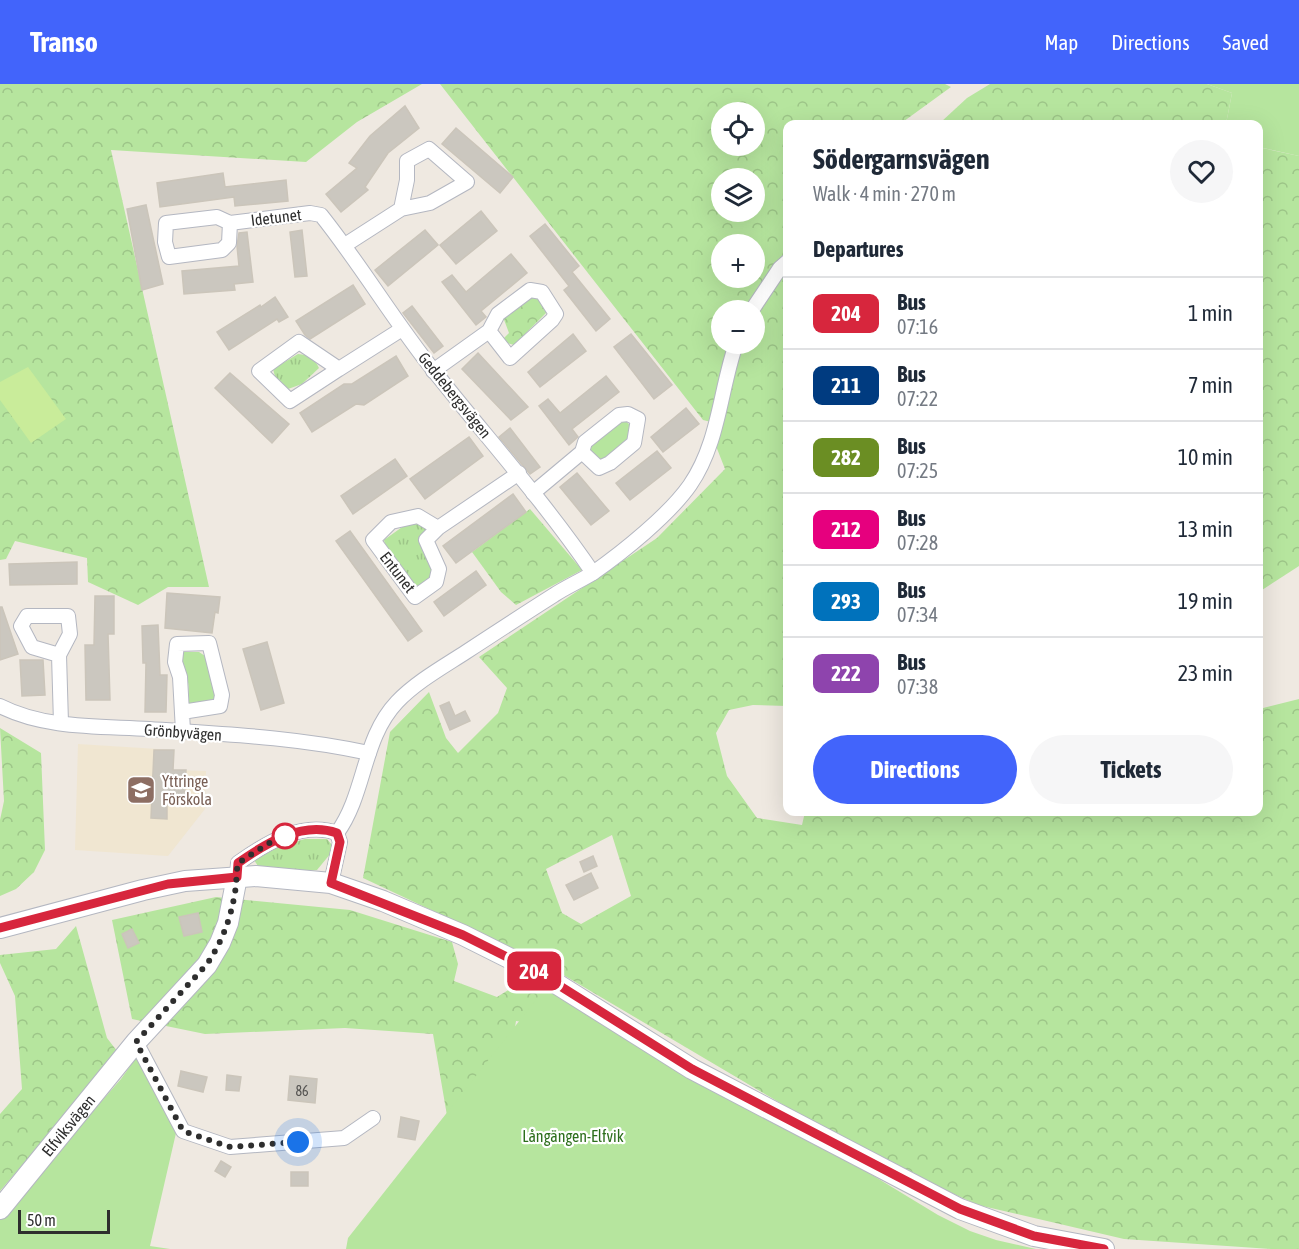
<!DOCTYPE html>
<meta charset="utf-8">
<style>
:root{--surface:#fff;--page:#f6f6f7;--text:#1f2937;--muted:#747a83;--line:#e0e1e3;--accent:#4264fb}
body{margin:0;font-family:"Asap Condensed",sans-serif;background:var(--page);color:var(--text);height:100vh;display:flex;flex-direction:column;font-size:22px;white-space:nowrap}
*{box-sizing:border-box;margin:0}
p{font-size:20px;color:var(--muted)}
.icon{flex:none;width:33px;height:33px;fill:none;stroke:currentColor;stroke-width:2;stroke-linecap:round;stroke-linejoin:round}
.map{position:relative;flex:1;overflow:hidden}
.drawer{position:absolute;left:783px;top:36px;width:480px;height:696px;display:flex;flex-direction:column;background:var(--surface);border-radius:12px;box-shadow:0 6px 24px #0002}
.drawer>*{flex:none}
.badge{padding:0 12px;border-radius:9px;font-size:21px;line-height:39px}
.fabs{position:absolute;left:711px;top:18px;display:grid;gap:12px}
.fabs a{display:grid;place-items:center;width:54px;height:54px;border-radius:50%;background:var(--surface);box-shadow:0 6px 24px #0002;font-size:30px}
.scale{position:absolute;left:18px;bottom:15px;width:92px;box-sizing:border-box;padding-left:6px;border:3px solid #2e2e2e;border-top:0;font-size:16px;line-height:21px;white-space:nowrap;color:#2e2e2e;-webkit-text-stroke:4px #fff;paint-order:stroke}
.you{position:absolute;width:30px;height:30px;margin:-15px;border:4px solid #fff;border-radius:50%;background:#1a73e8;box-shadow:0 0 0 9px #1a73e833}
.map>.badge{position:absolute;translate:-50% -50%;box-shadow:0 0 0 3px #fff}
h2{padding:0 30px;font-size:22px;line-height:54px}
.round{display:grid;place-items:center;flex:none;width:63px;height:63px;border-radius:32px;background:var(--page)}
.overview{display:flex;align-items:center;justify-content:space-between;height:102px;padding:0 30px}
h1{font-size:28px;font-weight:700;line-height:45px}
.action{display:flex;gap:12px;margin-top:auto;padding:12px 30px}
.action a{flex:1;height:69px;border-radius:36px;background:var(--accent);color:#fff;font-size:24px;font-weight:700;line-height:69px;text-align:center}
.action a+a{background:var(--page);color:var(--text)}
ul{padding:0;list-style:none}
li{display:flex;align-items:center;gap:18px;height:72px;padding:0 30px;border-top:2px solid var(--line)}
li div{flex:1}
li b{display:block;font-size:22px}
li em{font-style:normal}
li .badge{min-width:66px;font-weight:700;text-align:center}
header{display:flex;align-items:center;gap:36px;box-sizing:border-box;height:84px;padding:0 30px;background:var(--accent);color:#fff}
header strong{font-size:28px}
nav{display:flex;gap:33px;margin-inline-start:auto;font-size:21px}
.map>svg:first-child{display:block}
.education{fill:#f0e6d1}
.grass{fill:url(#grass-tufts)}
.forest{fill:url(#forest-crowns);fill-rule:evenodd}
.park{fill:#b6e59e}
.pitch{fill:#c9ec9a}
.building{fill:#cbc7bf;stroke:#cbc5ba;stroke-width:1.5}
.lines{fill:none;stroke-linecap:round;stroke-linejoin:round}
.street-casing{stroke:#b4b7c1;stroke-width:16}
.secondary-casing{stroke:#b4b7c1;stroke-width:22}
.street{stroke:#fff;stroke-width:14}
.secondary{stroke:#fff;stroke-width:20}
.line-casing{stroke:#fff;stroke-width:14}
.line{stroke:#d7263d;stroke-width:9}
.walk{stroke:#2e2e2e;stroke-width:6;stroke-dasharray:0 10.8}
.stop-dot{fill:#fff;stroke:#d7263d;stroke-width:3}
.labels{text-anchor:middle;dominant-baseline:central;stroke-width:4.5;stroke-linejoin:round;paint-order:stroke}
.number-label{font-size:14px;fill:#555452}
.street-label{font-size:16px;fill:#2e2e2e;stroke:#fff}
.education-label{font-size:16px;fill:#785e54;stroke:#fff;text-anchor:start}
.park-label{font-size:16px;fill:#2c6e1b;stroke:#fff}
</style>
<header>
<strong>Transo</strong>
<nav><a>Map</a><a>Directions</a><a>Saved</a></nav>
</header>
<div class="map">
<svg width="1299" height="1165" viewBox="0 0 1299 1165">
<defs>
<pattern id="grass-tufts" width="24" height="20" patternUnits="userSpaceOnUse" patternTransform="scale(1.5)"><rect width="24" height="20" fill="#b6e59e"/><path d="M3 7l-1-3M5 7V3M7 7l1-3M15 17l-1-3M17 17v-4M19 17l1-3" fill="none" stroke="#9dc588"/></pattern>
<pattern id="forest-crowns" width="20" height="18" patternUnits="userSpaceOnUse" patternTransform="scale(1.5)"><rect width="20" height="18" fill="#b6e59e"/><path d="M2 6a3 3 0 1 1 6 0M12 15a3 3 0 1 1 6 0" fill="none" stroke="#9dc588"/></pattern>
</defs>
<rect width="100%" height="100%" fill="#efe9e1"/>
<!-- education -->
<polygon class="education" points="78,660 174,666 173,686 206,687 205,725 168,772 75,766"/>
<!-- grass -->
<g class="grass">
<path d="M 298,270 C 309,271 314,274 319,284 L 302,300 L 288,305 L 276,296 L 273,285 Z"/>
<polygon points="412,436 428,442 422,465 434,490 428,499 419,502 414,500 386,465 384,456"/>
<polygon points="305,755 327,755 332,761 331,769 317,786 303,787 258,782 254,776 280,762"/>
</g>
<!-- forest -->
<g class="forest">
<polygon points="0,0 422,0 357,38 306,78 111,66 209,503 168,503 138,521 88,498 87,474 15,457 6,475 0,476"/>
<path d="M 440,0 L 945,0 L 951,3 L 900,40 L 788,40 L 787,622 L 753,621 L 729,626 L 716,649 L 727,692 L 757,734 L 802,741 L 805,728 L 1258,728 L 1259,625 L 1299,615 L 1299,1165 L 1271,1165 L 1124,1155 L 978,1121 L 870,1072 L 538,876 L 363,794 L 390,648 L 429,608 L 446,654 L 458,669 L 498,629 L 507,604 L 479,573 L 657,454 L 725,385 L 716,362 L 723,341 L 703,336 ZM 722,28 L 754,28 L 754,62 L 722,62 ZM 722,94 L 754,94 L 754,128 L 722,128 ZM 722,160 L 754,160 L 754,194 L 722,194 ZM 722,226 L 754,226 L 754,260 L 722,260 ZM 612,751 L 631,812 L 581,840 L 562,829 L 546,785 Z"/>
<polygon points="990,0 1207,0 1232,9 1226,40 943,40 941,38 967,14"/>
<polygon points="1258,63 1299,72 1299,482 1259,508"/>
<polygon points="535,208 547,228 514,261 501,257 509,249 503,233"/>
<polygon points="530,425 582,486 516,521 501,508 472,468"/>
<polygon points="0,644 41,669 45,766 34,788 16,805 0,812 0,736 4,717"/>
<polygon points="216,813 350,826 452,858 458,880 454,897 497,913 530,893 694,991 571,945 516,937 511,969 451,1055 433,950 345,944 205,950 132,935 112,836"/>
<polygon points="76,842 107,954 117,967 85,1008 0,1107 0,1030 22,1005 15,912 0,879 0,871 56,865"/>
</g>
<!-- park -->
<g class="park">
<polygon points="1207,0 1299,0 1299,72 1259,63 1258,40 1226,40 1232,9"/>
<path d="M 624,336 C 647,351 611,379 601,377 C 599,377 594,374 592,373 L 590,364 L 592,358 Z"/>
<path d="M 183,568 L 199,568 L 205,572 L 218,612 L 216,619 L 187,621 C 188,609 192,597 182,588 Z"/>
<polygon points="546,903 821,1060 938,1131 970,1147 996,1156 1036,1165 346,1165 348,1154"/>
<polygon points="143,964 179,1036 150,1162 170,1165 0,1165 0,1133 121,995"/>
</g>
<!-- pitch -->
<polygon class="pitch" points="28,283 66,335 31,359 0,316 0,298"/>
<!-- building -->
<g class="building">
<polygon points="405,22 419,44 388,69 365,103 368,106 341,128 326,110 357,84 349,79 370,52"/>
<polygon points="456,44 513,93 500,109 442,60"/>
<polygon points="223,89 225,103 286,96 288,117 235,122 234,113 160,123 157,99"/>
<polygon points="146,121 163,200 142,206 127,125"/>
<polygon points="481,127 497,147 456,180 440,161"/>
<polygon points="545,140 579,182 572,188 610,235 596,247 564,206 569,202 530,152"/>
<polygon points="302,146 307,192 295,193 290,148"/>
<polygon points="425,146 438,161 388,202 375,186"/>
<polygon points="247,148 253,198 234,200 235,206 184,210 182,187 239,182 237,162 239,149"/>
<polygon points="511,170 527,189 481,227 486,233 476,241 442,198 452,191 466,208"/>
<polygon points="353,201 365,220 310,255 305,251 296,237"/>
<polygon points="275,213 288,233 279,238 277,235 229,266 217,248 260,221 261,223"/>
<polygon points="412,222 443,262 434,269 403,229"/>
<polygon points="573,250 586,267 540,303 528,288"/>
<polygon points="631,250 672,301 654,315 614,263"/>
<polygon points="478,269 528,323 511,336 462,285"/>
<polygon points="396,272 408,292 364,321 356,320 312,348 300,329 344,300 352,300"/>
<polygon points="230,289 289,340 272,359 215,304"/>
<polygon points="606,292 619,308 572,345 578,353 569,361 539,322 548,315 560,329"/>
<polygon points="686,324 699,340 663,368 651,353"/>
<polygon points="510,344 540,383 530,390 499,353"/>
<polygon points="469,353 483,372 425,415 410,395"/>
<polygon points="657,367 671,384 630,416 616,399"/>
<polygon points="395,375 407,392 353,430 341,412"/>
<polygon points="577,389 609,427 591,441 560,403"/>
<polygon points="513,410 526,428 456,479 443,462"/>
<polygon points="350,447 422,547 408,557 336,457"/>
<polygon points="77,478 77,500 10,501 9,480"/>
<polygon points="476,487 486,501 444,532 434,518"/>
<polygon points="167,509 220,513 218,529 215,528 212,549 165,544"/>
<polygon points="95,512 114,512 114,550 108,550 110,616 86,616 85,561 94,561"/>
<polygon points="0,523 2,523 18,570 0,576"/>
<polygon points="158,541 160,591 167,591 166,628 145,628 146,579 143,579 142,542"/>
<polygon points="267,558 284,619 261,626 243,565"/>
<polygon points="20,576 43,576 45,611 22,612"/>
<polygon points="449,618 455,632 465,627 470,637 450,646 440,622"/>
<polygon points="154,666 174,666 173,686 186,686 184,719 167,719 167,735 151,734"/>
<polygon points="593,772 597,782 584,788 580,778"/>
<polygon points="591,789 598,804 574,816 566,801"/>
<polygon points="198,829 202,848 184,852 179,833"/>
<polygon points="132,845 139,859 128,864 122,850"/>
<polygon points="181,987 207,993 203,1008 178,1002"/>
<polygon points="227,991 241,993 239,1007 226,1006"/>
<polygon points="290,992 317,995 315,1019 288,1016"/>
<polygon points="401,1033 419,1037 415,1056 398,1053"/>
<polygon points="221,1077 231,1083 225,1093 215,1087"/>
<rect x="291" y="1088" width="17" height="14"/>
</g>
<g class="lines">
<!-- street casing -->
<g class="street-casing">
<g id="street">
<path d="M 230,139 L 229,159 L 222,166 L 169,173 L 165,158 L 166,139 L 217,133 L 230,139 L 310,129 L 321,131 C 361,181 394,237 434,287 C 487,354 544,417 593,489"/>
<polyline points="345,161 401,125 430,119 467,98 429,65 407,77 407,96 401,125"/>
<polyline points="752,226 780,184 788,177"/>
<polyline points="339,285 290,317 259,287 299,258 339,285 402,245"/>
<polyline points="433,287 489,247 498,230 530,206 542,208 556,230 552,236 510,274 489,247"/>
<polyline points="533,409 582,368 599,384 610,379 634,359 638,335 628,330 619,331 585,358 582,368"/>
<polyline points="438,444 426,456 439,485 436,498 415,513 373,456 391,438 418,432 438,444 519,389"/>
<polyline points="59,571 70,550 68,532 27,532 21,542 32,563 59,571 61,639"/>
<path d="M 0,622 C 45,645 100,642 149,645 C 222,650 296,653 369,669"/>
<polyline points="182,628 220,622 222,611 209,559 177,560 175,578 180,593 183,647"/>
<path d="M 337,749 C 366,709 362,655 397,618 C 416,598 443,583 466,568 C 495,549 524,530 554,511 C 566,503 580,497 593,489 C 623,468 669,431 690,401 C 719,359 720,306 736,260"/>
<path d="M 237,793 L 238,779 C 266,759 302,737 337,749"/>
<polyline points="331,799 340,758 337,749"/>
<polyline points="136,958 183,1047 230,1063 344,1054 373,1034"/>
</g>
</g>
<!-- secondary casing -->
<g class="secondary-casing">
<g id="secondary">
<polyline points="0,844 143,806 185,797 256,792 331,799 383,817 463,851 541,890 692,985 960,1125 1034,1152 1104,1165"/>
<path id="s1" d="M 0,1125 L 136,958 L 207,881 L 220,859 L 228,839 L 237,793"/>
</g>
</g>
<!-- street -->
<use href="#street" class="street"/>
<!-- secondary -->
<use href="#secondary" class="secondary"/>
</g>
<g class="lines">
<!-- line casing -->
<g class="line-casing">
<path id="line" d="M 0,844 L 168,800 L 237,793 L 238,779 C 266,759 302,737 337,749 L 340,758 L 331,799 L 463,851 L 541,890 L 692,985 L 960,1125 L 1034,1152 L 1104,1165"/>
</g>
<!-- line -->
<use href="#line" class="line"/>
<!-- walk -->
<path class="walk" d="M 285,752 L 287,751 L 271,758 L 238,779 C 236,788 237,798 235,808 C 231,834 222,858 207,880 L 136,958 L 183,1047 L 230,1063 L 298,1058"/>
</g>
<!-- icons -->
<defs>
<g id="school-square" transform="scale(1.5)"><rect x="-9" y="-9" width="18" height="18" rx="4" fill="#8d6e63" stroke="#fff"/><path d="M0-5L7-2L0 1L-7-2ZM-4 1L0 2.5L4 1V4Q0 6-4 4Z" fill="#fff"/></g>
</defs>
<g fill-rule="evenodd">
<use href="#school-square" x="141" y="706"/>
</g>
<!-- markers -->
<circle class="stop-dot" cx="285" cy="752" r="12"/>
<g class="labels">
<!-- number labels -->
<g class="number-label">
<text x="302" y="1007">86</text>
</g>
<!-- street labels -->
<g class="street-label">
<text transform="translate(276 133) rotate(-7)">Idetunet</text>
<text transform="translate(455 311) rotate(51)">Geddebergsvägen</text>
<text transform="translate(398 488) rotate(52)">Entunet</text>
<text transform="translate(183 648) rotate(4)">Grönbyvägen</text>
<text stroke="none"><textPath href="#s1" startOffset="108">Elfviksvägen</textPath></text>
</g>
<!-- education labels -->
<g class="education-label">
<text x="162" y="697">Yttringe<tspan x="162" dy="18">Förskola</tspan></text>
</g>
<!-- park labels -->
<g class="park-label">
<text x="573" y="1052">Långängen-Elfvik</text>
</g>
</g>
</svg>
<div class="fabs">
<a><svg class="icon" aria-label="locate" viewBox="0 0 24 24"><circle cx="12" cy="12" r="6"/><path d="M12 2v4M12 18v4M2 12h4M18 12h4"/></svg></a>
<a><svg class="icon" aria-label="layers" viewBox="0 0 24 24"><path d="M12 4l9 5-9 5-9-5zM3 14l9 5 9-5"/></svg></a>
<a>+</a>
<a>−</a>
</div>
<div class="scale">50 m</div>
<div class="you" style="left:298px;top:1058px"></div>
<b class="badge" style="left:534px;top:887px;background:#d7263d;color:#fff">204</b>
<section class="drawer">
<div class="overview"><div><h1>Södergarnsvägen</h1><p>Walk · 4 min · 270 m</p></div><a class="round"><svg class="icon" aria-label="heart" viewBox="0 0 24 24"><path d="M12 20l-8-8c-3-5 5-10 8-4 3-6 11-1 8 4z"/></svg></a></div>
<h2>Departures</h2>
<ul>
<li><span class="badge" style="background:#d7263d;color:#fff">204</span><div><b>Bus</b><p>07:16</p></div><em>1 min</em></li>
<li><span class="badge" style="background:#003b80;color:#fff">211</span><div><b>Bus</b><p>07:22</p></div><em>7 min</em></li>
<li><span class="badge" style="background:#6b8e23;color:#fff">282</span><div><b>Bus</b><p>07:25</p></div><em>10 min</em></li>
<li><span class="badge" style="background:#e6007e;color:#fff">212</span><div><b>Bus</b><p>07:28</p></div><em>13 min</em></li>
<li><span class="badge" style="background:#0072bc;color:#fff">293</span><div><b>Bus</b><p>07:34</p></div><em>19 min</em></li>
<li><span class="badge" style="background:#8e44ad;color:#fff">222</span><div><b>Bus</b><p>07:38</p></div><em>23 min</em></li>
</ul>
<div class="action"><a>Directions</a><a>Tickets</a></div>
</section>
</div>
